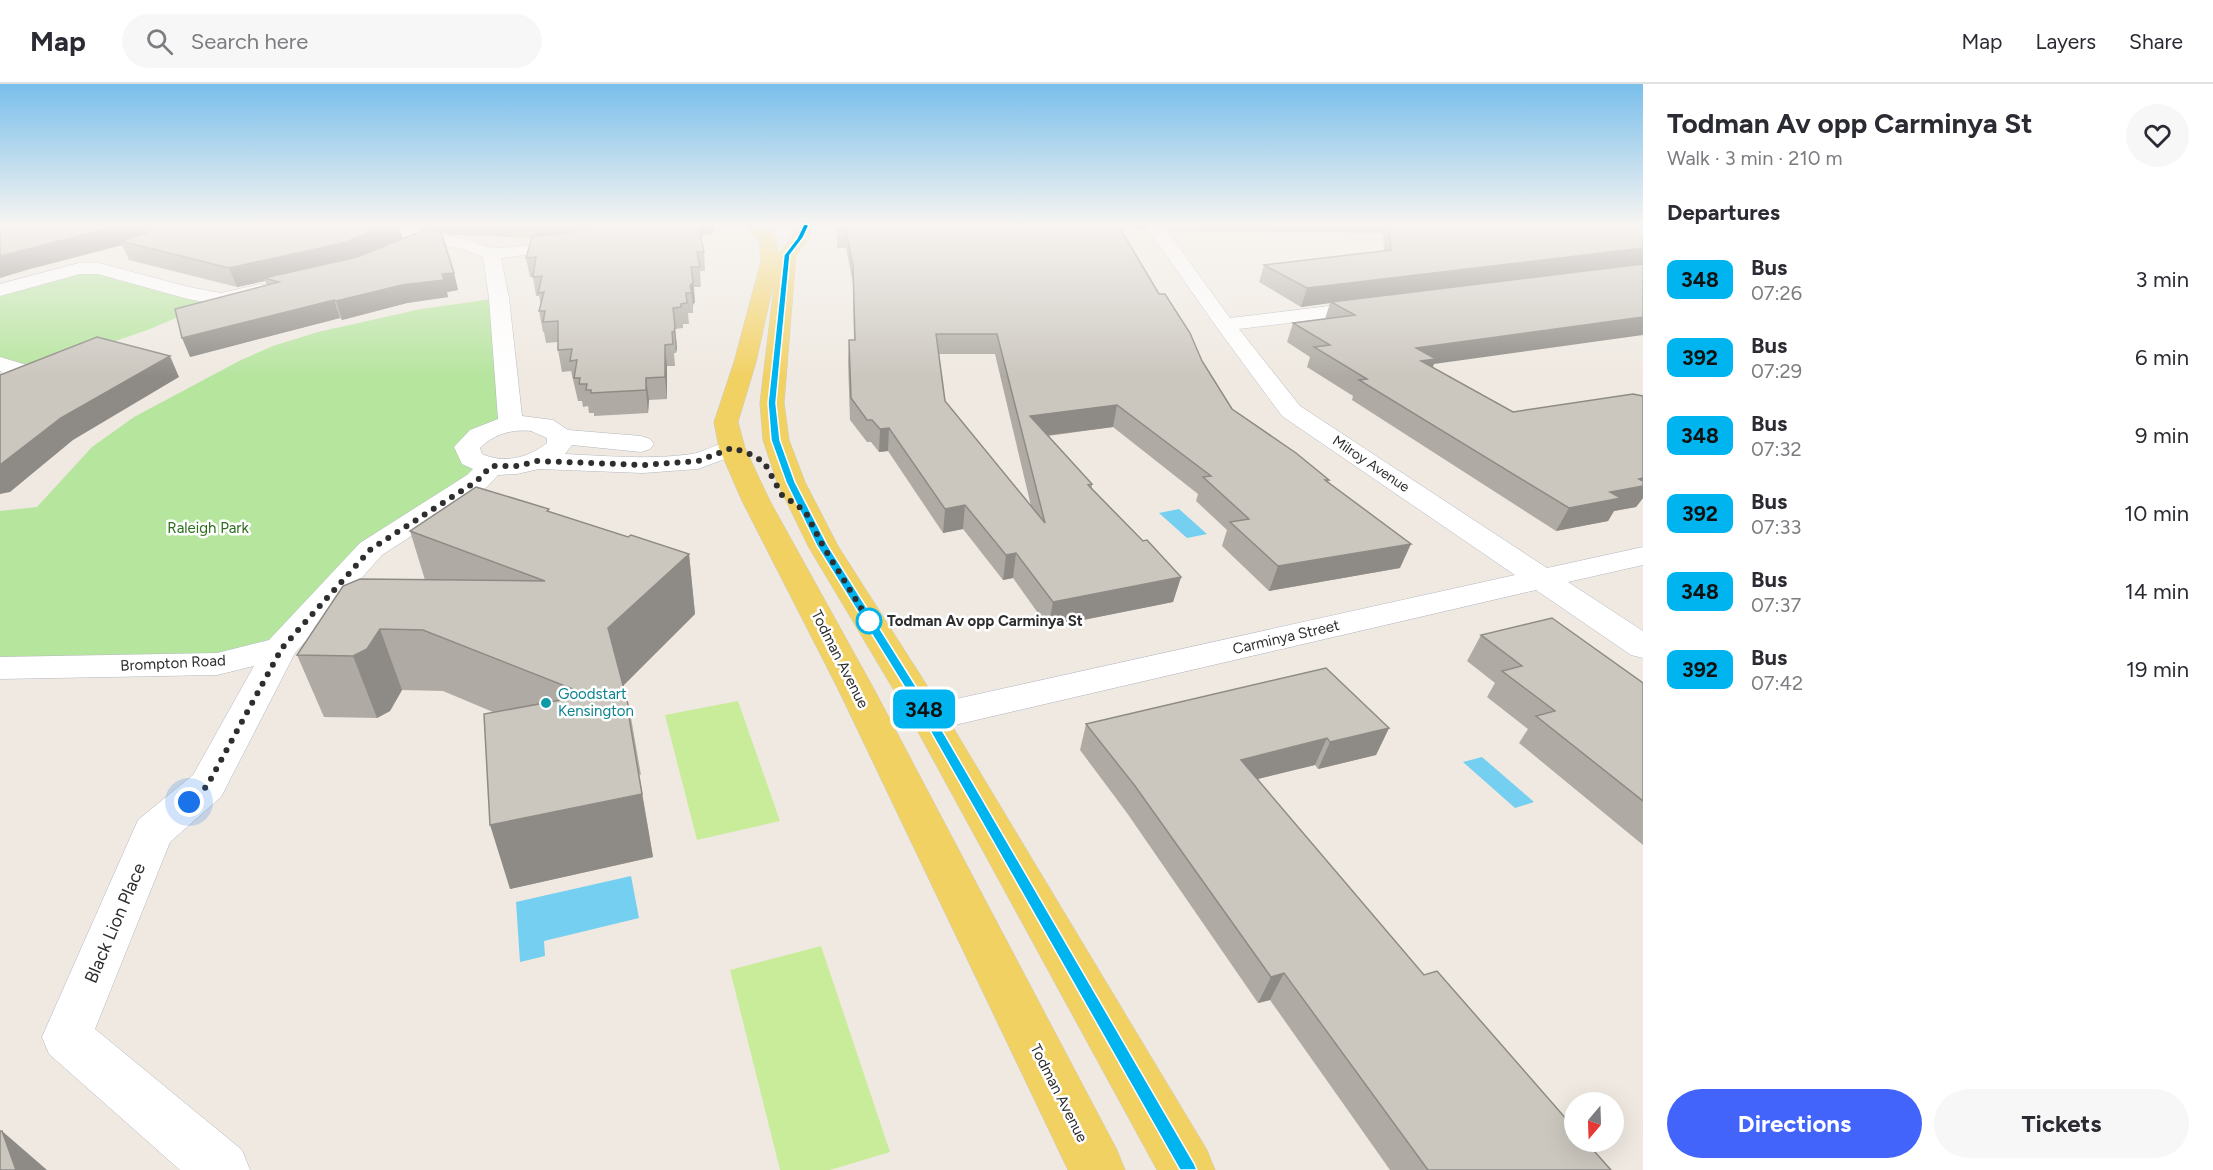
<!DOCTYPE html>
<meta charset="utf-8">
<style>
:root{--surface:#fff;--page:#f7f7f7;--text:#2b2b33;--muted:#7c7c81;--line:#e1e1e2;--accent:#4264fb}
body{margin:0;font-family:Figtree,sans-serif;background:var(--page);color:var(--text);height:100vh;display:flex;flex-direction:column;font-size:22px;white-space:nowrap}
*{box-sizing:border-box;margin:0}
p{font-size:20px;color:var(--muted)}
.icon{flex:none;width:33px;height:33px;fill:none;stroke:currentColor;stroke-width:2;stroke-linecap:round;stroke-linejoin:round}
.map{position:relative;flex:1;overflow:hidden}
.drawer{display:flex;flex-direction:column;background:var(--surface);width:570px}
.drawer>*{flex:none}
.badge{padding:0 12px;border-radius:9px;font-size:21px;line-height:39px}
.needle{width:39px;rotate:199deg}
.tools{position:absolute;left:1564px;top:1008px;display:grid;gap:12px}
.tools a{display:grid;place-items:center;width:60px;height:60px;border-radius:50%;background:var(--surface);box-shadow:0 6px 24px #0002;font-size:30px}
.you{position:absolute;width:30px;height:30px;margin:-15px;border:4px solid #fff;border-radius:50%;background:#1a73e8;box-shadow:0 0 0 9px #1a73e833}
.map>.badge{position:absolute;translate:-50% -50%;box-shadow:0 0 0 3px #fff}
h2{padding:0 24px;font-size:22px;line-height:54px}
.round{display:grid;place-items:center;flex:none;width:63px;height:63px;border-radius:32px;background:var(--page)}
.head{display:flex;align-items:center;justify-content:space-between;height:102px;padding:0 24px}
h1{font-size:28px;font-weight:700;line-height:45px}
.action{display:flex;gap:12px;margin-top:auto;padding:12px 24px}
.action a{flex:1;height:69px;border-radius:36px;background:var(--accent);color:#fff;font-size:24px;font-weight:700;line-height:69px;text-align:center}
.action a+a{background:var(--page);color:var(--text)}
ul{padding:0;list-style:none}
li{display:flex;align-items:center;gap:18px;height:78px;padding:0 24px}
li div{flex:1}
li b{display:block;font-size:22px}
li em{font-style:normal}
li .badge{min-width:66px;font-weight:700;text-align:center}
header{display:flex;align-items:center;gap:36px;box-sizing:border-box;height:84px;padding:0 30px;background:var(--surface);border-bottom:2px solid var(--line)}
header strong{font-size:28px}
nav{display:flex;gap:33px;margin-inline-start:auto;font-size:21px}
.search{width:420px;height:54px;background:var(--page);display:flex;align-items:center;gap:15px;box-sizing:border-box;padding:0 21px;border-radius:33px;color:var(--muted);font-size:22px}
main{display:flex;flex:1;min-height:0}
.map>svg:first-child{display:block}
.green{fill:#b6e59e}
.pitch{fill:#c9ec9a}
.water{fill:#75cff0}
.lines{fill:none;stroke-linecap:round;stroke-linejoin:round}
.minor-casing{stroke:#b4b7c1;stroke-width:1}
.major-casing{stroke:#c9c9c9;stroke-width:1}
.minor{fill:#fff;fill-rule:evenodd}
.major{fill:#f2d163;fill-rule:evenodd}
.wall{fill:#afaba4;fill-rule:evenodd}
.shaded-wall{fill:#8e8b86}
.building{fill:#cbc7bf;stroke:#8e8b86;stroke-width:1.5;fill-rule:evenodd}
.line{fill:#00b5ef;stroke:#fff;stroke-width:1.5}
.walk{stroke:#2e2e2e;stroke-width:6;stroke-dasharray:0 10.8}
.stop-dot{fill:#fff;stroke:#00b5ef;stroke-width:3}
.culture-dot{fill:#0f9aa8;stroke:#fff;stroke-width:2}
.labels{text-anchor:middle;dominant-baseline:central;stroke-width:5;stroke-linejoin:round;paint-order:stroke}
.far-street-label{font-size:14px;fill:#2e2e2e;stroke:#fff}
.park-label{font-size:15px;fill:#2c6e1b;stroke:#fff}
.stop-label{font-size:15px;font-weight:bold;fill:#2e2e2e;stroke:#fff;text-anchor:start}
.street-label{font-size:15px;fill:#2e2e2e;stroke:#fff}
.culture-label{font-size:15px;fill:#0d838f;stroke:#fff;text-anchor:start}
.near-street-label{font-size:18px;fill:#2e2e2e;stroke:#fff}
</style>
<header>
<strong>Map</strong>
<div class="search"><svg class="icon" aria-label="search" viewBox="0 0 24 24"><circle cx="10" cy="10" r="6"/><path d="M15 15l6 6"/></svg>Search here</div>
<nav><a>Map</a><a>Layers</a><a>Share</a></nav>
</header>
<main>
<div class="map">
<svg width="1643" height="1086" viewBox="0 0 1643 1086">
<rect width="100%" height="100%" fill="#efe9e1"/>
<!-- green -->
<g class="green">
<polygon points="79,184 221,215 150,245 84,268 19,286 0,280 0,212"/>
<polygon points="499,214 511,340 467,363 491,382 371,465 281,564 217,580 0,584 0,427 37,423 92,363 134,333 241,276 273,262 318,248 421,225"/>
</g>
<!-- pitch -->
<g class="pitch">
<polygon points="738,617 780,737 697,756 665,631"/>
<polygon points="821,862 890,1068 830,1086 780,1086 730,886"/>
</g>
<!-- water -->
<g class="water">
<polygon points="1179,425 1207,450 1187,454 1159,429"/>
<polygon points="1482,673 1534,718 1515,724 1463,678"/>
<polygon points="631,792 639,834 544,857 545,872 520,878 516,818"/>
</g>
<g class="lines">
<!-- minor casing -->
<g class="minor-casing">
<g id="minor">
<path d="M 359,141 C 396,141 432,148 468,156 C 476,158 486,164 494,164 C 515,165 590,154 607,144 L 607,141 L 623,141 L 621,150 L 613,154 L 576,164 L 501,174 L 509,214 L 522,332 L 553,336 L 568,346 L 641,352 L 650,355 L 654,360 L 650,365 L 641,368 L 572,361 L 565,370 C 607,372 650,376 692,370 C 709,367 723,354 741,359 L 745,364 L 741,369 L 698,385 L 643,389 L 539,385 L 517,390 L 498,391 L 487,403 L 382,471 L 295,569 L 221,713 L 170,758 L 95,945 L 242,1066 L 250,1086 L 180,1086 L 49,970 L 42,953 L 138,736 L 193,691 L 254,582 L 217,591 L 0,595 L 0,573 L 217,569 L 269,556 L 360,459 L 467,391 L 473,385 L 462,380 L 454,363 L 470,346 L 498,335 L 489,214 L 483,173 L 463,165 L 361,145 ZM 531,347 L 547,354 L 547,359 C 528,374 504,380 482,370 L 480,364 C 494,350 512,345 531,347 Z"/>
<polygon points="1143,141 1161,141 1167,147 1230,234 1370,217 1377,219 1380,223 1377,227 1370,229 1239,245 1300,322 1547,484 1643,463 1643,481 1568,498 1643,547 1643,574 1631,571 1536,506 929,647 916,643 911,634 916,625 929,621 1515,491 1282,332 1218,245 1155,155"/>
<polygon points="79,179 99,179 189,203 221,209 260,200 267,202 270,206 267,210 221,221 188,215 98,190 80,190 0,212 0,200"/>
<polygon points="0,273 27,281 30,286 8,306 0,308 0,290 2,288 0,287"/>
</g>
</g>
<!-- major casing -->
<g class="major-casing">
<polygon id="major" points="749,141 765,141 776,153 778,170 792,153 798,141 814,141 809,154 796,171 784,319 789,356 805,398 838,462 942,625 1207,1066 1215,1086 1157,1086 911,635 808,462 777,398 763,356 760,319 775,193 756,278 738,338 745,364 770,417 874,605 1117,1066 1125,1086 1068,1086 838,605 742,417 719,364 714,338 734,278 761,177 759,155 751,149"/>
</g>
<!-- minor -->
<use href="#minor" class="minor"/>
<!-- major -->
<use href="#major" class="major"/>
</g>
<!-- wall -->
<g class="wall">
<path d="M 0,141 L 713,141 L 713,150 L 700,151 L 704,168 L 705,187 L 700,187 L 701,203 L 694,203 L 695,218 L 693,221 L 693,229 L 688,229 L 689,240 L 683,240 L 683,244 L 675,245 L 677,264 L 676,269 L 674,269 L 675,282 L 667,282 L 667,315 L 649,316 L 648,329 L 594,332 L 594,329 L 589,329 L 588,322 L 583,323 L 582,317 L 578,317 L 571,287 L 562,288 L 558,266 L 558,258 L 546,259 L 544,248 L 543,248 L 539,227 L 541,221 L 539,212 L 536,212 L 533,193 L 530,193 L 526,174 L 532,154 L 457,151 L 441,149 L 454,189 L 458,206 L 447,208 L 448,213 L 407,219 L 342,236 L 340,234 L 190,273 L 267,201 L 265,197 L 237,203 L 129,176 L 122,161 L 30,185 ZM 399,141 L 401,141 L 426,146 L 403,155 Z"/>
<path d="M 838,141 L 1159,210 L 1232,325 L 1329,396 L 1328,398 L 1400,484 L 1269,507 L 1222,462 L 1227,446 L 1196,417 L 1198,410 L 1113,343 L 1048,352 L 1092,400 L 1092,404 L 1143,457 L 1181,493 L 1173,518 L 1048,543 L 1013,494 L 1003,496 L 963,445 L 943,449 L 888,367 L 879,368 L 871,358 L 867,358 L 850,336 L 848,277 L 849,256 L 854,256 L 853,200 L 846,164 L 837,164 ZM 939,270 L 995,270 L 1031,422 L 945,317 Z"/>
<polygon points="1137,141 1146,141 1145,146 1137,146"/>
<polygon points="1164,141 1643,141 1434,280 1432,283 1513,328 1643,312 1643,414 1636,423 1614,427 1608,437 1556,447 1352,316 1353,312 1307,283 1310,273 1287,258 1293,239 1325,235 1330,219 1301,223 1259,198 1264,181 1384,167 1383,149 1170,147"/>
<polygon points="550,428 628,453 689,470 695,530 623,601 630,628 641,691 639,690 653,773 510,805 493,628 443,607 402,606 390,627 377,634 324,633 297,571 425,496 410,447"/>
<polygon points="1481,551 1643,599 1643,761 1519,659 1528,645 1487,613 1495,599 1467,577"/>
<polygon points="1086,640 1389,644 1376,671 1318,685 1315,681 1257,695 1424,891 1611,1086 1390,1086 1270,916 1258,919 1127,729 1080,666"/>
</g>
<!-- shaded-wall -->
<g class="shaded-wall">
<polygon points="122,141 142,141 147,155 121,157 122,161 30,185 0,194 0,172"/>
<polygon points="389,141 399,141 403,156 348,178 264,194 265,197 237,203 229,184"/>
<polygon points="536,141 606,141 538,158"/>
<polygon points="697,141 713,141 713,150 698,152"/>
<polygon points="1643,164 1643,180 1331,218 1330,219 1301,223 1307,204"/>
<polygon points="454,189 458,206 447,208 448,213 407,219 342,236 336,217 442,190"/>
<polygon points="693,198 695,218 693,221 690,202"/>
<polygon points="334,216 340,234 190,273 182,254"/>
<polygon points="1643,233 1643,251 1434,280 1428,295 1416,264"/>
<polygon points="675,243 677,264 676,269 674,248"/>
<polygon points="665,261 667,282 667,315 665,293"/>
<polygon points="170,272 179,293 73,356 10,408 0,410 0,381 61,334"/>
<polygon points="646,294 649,316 648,329 646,306"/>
<polygon points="1117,321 1113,343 1026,354 1030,332"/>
<polygon points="889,344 888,367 879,368 880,345"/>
<polygon points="1643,394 1643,414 1636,423 1614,427 1608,437 1556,447 1569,424"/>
<polygon points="965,421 963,445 943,449 945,425"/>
<polygon points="1411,460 1400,484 1269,507 1278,482"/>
<polygon points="1016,469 1013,494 1003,496 1006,471"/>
<polygon points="689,470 695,530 619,606 608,544"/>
<polygon points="1181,493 1173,518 1048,543 1053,518"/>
<polygon points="380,545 402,606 390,627 377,634 353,572"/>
<polygon points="1389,644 1376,671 1318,685 1330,658"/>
<polygon points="1327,654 1315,681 1230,702 1241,676"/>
<polygon points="642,710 653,773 510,805 490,741"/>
<polygon points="1284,889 1270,916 1258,919 1271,893"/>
<polygon points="2,1047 47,1086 5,1086"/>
</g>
<!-- building -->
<g class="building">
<polygon points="0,141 122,141 0,172"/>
<polygon points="149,141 389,141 343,159 229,184 121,157 147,149 150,142"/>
<polygon points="599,141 698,141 704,168 697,168 700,183 691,183 693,198 690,202 692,209 686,209 687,219 681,220 681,223 673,224 675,243 674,248 672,248 673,260 665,261 665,293 646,294 646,306 591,309 591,306 586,306 587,300 579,300 580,294 574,294 577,276 570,277 572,265 558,266 558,237 543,238 545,227 539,227 544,208 538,209 542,192 533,193 536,173 526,174 532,153 573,148"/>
<path d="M 838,141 L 1118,141 L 1159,210 L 1165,210 L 1190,249 L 1202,277 L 1232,325 L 1296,369 L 1329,396 L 1325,396 L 1411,460 L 1278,482 L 1230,438 L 1249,435 L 1203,393 L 1211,392 L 1117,321 L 1030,332 L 1092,400 L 1088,401 L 1143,457 L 1147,456 L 1181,493 L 1053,518 L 1016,469 L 1006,471 L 965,421 L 945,425 L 889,344 L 880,345 L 872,336 L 867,336 L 851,314 L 849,256 L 855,256 L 853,181 L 846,147 L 838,147 ZM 936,250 L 997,250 L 1045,439 L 945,317 Z"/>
<polygon points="1389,141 1643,141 1643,164 1307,204 1264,181 1391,166"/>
<polygon points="427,145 441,148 454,189 442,190 444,196 402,201 336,217 334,216 182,254 175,225 279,198 264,194 357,173"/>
<polygon points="1643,180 1643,233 1416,264 1436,275 1421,277 1513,328 1633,310 1643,312 1643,394 1639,395 1643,397 1643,402 1610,408 1621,414 1569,424 1359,296 1367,295 1314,263 1330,261 1293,239 1355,231 1331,218"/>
<polygon points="97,253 170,272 61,334 0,381 0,291"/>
<polygon points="476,403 549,425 547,427 628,453 631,451 689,470 608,544 630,628 628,627 642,710 490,741 484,630 588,611 423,546 380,545 367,565 353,572 297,571 343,502 360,495 545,497 410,447"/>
<polygon points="1552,534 1643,599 1643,717 1536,632 1555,627 1502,587 1522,582 1481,551"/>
<polygon points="1326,584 1389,644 1330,658 1327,654 1241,676 1424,891 1437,887 1575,1045 1575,1058 1586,1058 1611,1086 1428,1086 1284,889 1271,893 1135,702 1086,640"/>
<polygon points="0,1047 2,1047 16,1086 0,1086"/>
</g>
<!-- sky -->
<linearGradient id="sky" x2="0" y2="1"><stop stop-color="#7abfeb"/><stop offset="0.48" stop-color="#f8f5f2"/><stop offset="1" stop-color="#f8f5f2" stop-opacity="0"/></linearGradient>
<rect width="1643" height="293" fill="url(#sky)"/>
<!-- line -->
<polygon class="line" points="804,140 809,141 803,154 790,171 776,319 780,356 795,398 828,462 924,615 1194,1079 1197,1086 1180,1086 912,615 817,462 786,398 771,356 768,319 784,171 797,154"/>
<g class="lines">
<!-- walk -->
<polyline class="walk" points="189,718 207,702 282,564 371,465 477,397 491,382 518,382 537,377 644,381 698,377 732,364 748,369 764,378 782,411 805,427 823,462 869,537"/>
</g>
<!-- markers -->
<circle class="stop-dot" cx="869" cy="537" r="12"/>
<circle class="culture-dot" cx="546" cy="619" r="6"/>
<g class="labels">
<!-- far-street labels -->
<g class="far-street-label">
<text transform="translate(1371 380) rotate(34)">Milroy Avenue</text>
</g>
<!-- park labels -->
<g class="park-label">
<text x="208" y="444">Raleigh Park</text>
</g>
<!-- stop labels -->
<g class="stop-label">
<text x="887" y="537">Todman Av opp Carminya St</text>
</g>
<!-- street labels -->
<g class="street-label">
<text transform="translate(1286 553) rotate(-13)">Carminya Street</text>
<text transform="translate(840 575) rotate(63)">Todman Avenue</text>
<text transform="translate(173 579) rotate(-3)">Brompton Road</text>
<text transform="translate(1059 1009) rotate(63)">Todman Avenue</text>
</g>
<!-- culture labels -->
<g class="culture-label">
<text x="558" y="610">Goodstart<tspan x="558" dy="17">Kensington</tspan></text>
</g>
<!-- near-street labels -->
<g class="near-street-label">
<text transform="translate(115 839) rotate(-67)">Black Lion Place</text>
</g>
</g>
</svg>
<div class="tools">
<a><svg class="needle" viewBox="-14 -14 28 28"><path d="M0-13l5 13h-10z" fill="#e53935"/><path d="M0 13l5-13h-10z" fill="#7c7c81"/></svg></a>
</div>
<div class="you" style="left:189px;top:718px"></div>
<b class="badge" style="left:924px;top:625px;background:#00b5ef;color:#111">348</b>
</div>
<section class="drawer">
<div class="head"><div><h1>Todman Av opp Carminya St</h1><p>Walk · 3 min · 210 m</p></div><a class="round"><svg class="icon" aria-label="heart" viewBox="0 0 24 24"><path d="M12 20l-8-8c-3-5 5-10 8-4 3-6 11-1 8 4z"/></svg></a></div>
<h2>Departures</h2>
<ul>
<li><span class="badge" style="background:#00b5ef;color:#111">348</span><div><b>Bus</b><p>07:26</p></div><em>3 min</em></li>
<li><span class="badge" style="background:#00b5ef;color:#111">392</span><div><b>Bus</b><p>07:29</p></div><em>6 min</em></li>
<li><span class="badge" style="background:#00b5ef;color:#111">348</span><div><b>Bus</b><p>07:32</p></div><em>9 min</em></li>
<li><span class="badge" style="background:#00b5ef;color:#111">392</span><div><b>Bus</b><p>07:33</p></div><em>10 min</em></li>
<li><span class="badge" style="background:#00b5ef;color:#111">348</span><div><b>Bus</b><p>07:37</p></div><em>14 min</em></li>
<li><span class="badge" style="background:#00b5ef;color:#111">392</span><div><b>Bus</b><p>07:42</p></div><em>19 min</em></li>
</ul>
<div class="action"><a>Directions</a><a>Tickets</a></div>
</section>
</main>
